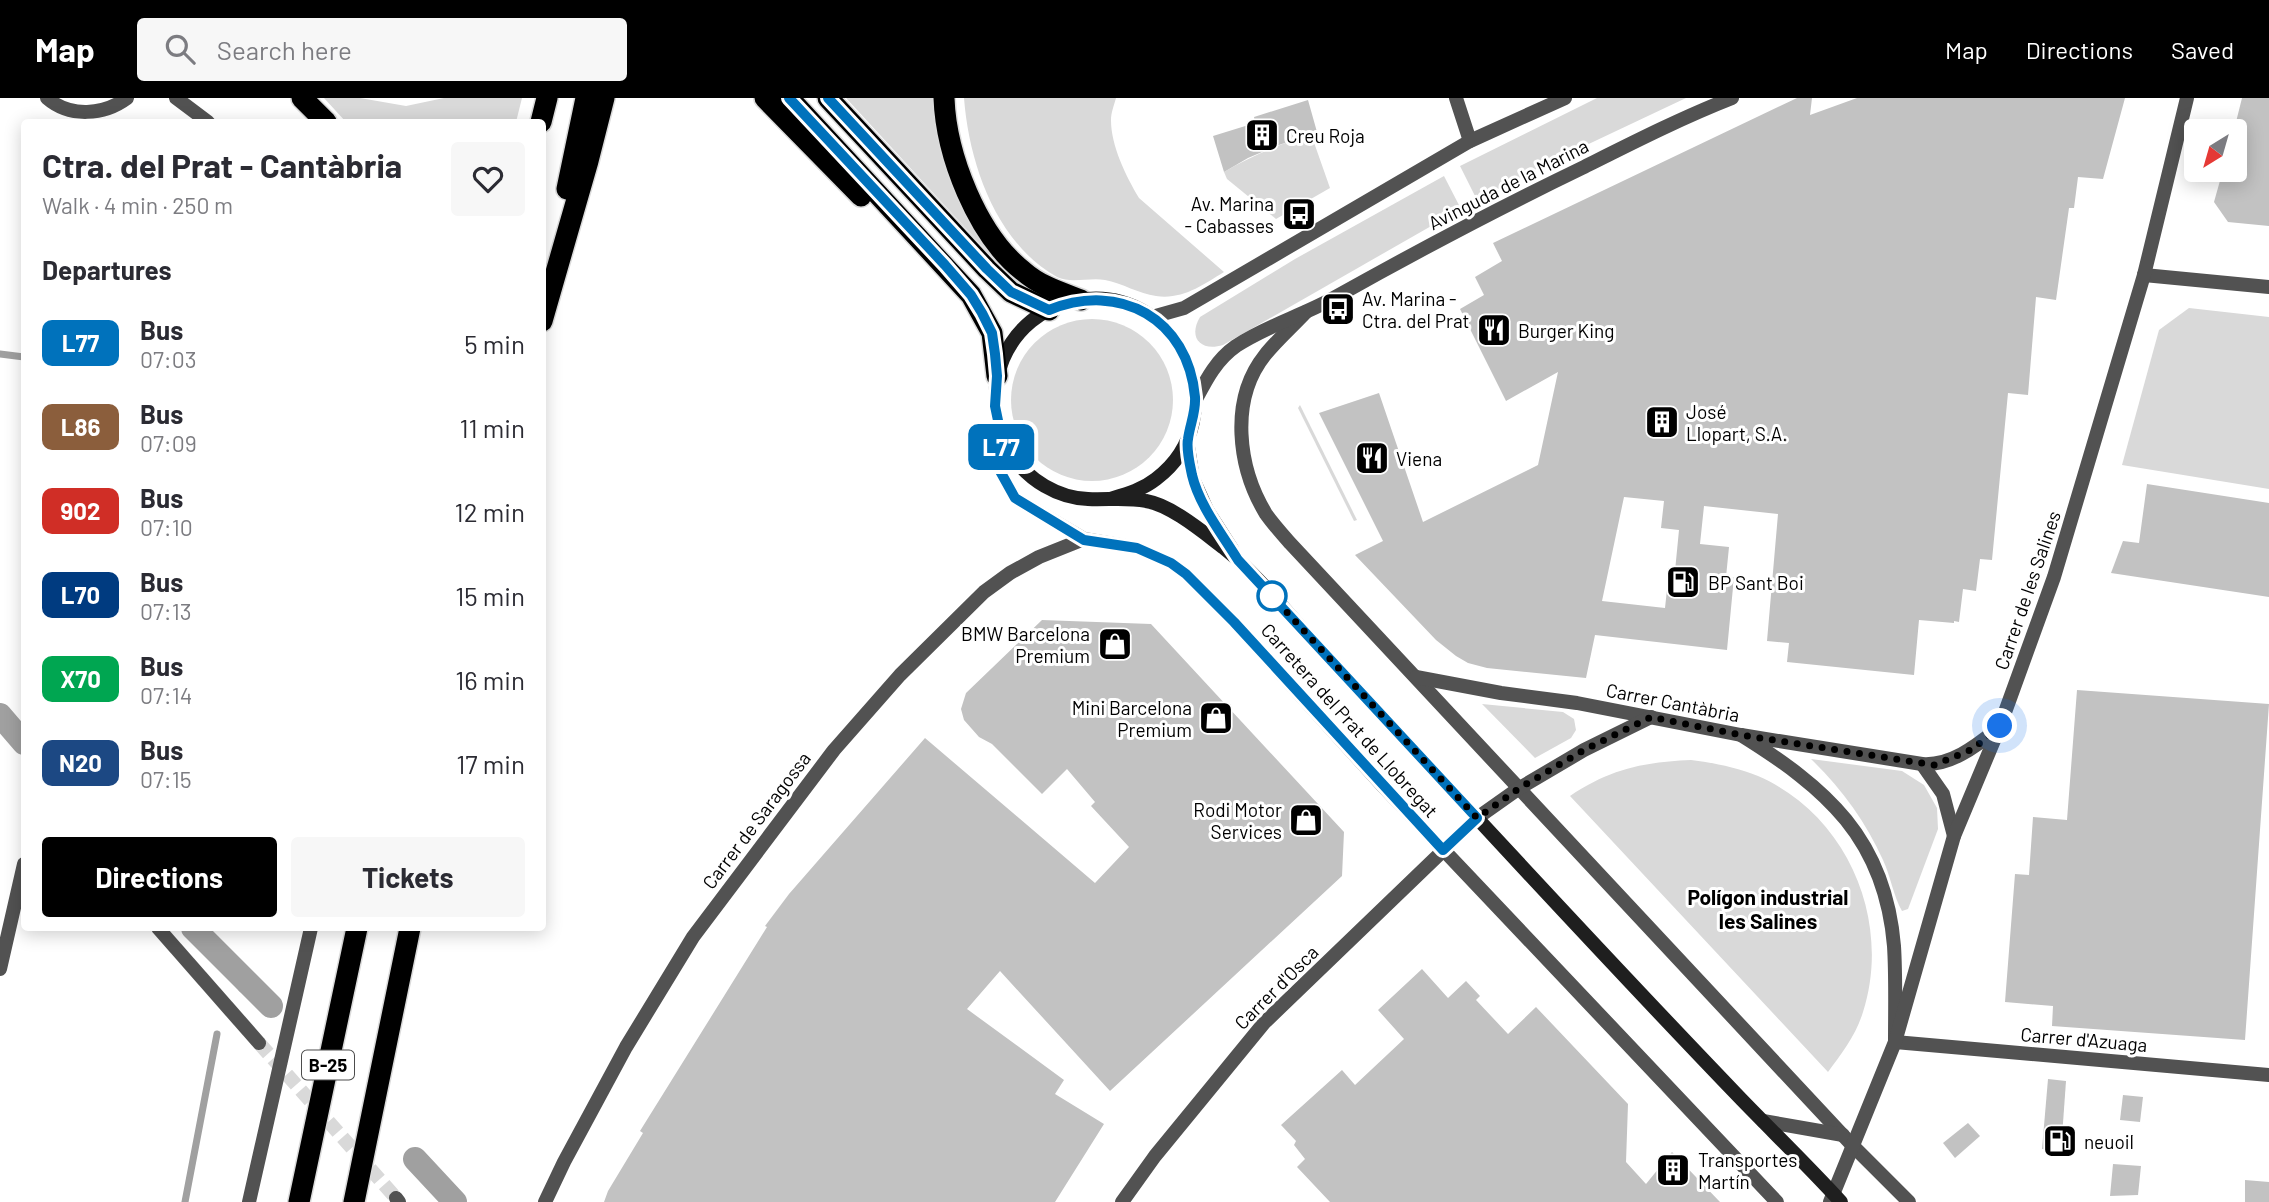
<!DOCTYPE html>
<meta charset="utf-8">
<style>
:root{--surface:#fff;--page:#f7f7f7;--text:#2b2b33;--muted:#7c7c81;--accent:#000}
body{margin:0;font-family:Barlow,sans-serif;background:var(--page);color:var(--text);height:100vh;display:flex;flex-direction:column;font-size:26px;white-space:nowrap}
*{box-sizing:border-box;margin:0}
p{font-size:23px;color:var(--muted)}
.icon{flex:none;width:38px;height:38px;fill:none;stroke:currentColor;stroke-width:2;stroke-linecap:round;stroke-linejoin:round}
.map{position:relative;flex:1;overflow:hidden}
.sheet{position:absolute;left:21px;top:21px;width:525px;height:812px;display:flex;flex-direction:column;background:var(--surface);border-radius:7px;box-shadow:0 4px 18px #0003}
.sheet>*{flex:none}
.badge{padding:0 14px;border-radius:10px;font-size:24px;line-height:46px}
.needle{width:46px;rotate:217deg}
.buttons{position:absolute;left:2184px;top:21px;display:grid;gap:14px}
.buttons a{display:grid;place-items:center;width:63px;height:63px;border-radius:7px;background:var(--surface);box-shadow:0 4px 18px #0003;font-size:35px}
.you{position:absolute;width:35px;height:35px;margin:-18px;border:5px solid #fff;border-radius:50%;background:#1a73e8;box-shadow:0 0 0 10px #1a73e833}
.map>.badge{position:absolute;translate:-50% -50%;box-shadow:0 0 0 4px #fff}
h2{padding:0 21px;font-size:26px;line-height:63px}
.round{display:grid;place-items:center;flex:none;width:74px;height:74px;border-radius:7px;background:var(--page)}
.head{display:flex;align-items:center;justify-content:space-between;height:119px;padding:0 21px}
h1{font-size:33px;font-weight:700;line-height:52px}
.action{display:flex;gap:14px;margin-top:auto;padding:14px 21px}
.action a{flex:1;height:80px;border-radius:7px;background:var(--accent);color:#fff;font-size:28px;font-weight:700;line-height:80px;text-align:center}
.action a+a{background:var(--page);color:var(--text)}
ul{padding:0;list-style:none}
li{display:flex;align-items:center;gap:21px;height:84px;padding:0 21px}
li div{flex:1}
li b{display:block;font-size:26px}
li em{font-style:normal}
li .badge{min-width:77px;font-weight:700;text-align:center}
header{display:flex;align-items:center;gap:42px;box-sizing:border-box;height:98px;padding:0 35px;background:var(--accent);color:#fff}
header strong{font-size:33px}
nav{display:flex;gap:38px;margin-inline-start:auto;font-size:24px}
.search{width:490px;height:63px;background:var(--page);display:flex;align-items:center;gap:18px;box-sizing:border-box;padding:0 24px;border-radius:7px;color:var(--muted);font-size:26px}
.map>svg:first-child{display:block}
.green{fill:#d9d9d9}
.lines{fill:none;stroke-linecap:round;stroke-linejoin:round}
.stream{stroke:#a0a0a0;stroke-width:7}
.canal{stroke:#a0a0a0;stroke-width:24}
.building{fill:#c2c2c2;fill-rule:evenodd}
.street-tunnel{stroke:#d9d9d9;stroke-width:14;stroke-dasharray:14 7;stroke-linecap:butt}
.highway-casing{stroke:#dbdbdb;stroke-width:24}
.street{stroke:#525252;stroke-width:14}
.secondary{stroke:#1f1f1f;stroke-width:14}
.highway{stroke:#000;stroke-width:21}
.line-casing{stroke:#fff;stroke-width:16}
.line{stroke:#0072bc;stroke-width:10}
.walk{stroke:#000;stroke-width:7;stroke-dasharray:0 12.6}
.stop-dot{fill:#fff;stroke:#0072bc;stroke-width:3.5}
.labels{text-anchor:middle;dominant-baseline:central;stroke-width:6;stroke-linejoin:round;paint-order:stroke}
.shield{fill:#fff;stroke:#4c4c4c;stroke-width:2}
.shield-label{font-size:18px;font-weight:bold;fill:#000}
.poi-label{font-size:19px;fill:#000;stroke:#fff;text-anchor:start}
.street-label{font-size:19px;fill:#000;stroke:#fff}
.neighbourhood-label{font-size:21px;font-weight:bold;fill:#000;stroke:#fff}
</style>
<header>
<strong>Map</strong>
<div class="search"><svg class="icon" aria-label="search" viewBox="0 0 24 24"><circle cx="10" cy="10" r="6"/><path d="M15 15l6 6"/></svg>Search here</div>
<nav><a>Map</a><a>Directions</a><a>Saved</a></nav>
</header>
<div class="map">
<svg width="2269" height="1104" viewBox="0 0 2269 1104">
<rect width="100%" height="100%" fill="#fff"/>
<!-- green -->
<g class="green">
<polygon points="324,0 360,0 406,8 444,0 522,0 516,24 346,24"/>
<polygon points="846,0 934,0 997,159 992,159"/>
<path d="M 964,0 L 1116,0 C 1114,7 1111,15 1111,22 C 1111,48 1126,78 1139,100 L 1224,174 C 1203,187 1182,202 1156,198 C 1139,196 1122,185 1105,182 C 1090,179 1071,186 1057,179 C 996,145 969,65 964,0 Z"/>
<polygon points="1597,0 1686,0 1540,69 1477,102 1460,68"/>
<path d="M 1311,36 L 1330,90 L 1276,121 L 1227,81 L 1224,74 C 1252,58 1280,46 1311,36 Z"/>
<path d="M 1444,78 L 1461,111 L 1223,247 C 1200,254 1188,239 1200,219 L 1295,161 Z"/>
<polygon points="2189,210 2269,219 2269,391 2122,367 2159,232"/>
<circle cx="1092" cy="302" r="81"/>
<polygon points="1300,307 1357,422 1354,423 1298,310"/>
<polygon points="1482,606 1563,614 1574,621 1576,632 1571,640 1535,660"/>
<path d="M 1811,661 L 1902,673 L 1924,687 L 1937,710 L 1938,731 L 1908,811 L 1902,813 C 1893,797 1891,779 1883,762 C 1866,724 1841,690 1811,661 Z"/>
<path d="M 1691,662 C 1714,665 1736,669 1758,678 C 1848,717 1892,823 1863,914 C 1856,937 1842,955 1828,974 L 1570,698 C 1610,671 1644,664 1691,662 Z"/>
</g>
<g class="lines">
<!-- stream -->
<g class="stream">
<polyline points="0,256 24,259"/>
<polyline points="16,636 24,632"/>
<polyline points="242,891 247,884"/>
<polyline points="185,1104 217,936"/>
</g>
<!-- canal -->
<g class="canal">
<polyline points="0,617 24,645"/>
<polyline points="193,830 271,908"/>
<polyline points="415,1061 455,1104"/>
</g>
</g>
<!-- building -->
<g class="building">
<path d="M 1797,0 L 1812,0 L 1810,17 L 1857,0 L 2125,0 L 2103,81 L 2078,79 L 2074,110 L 2069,110 L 2056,202 L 2036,199 L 2028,297 L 2008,295 L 1992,462 L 1980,461 L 1976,493 L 1963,491 L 1959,524 L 1954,523 L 1954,525 L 1919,522 L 1914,577 L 1787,564 L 1789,545 L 1767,543 L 1778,416 L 1704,408 L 1700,446 L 1729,449 L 1726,479 L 1734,479 L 1727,552 L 1595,537 L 1586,580 L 1487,570 L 1468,565 L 1456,558 L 1436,542 L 1355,457 L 1383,443 L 1319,315 L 1379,295 L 1423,424 L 1538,367 L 1558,274 L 1506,303 L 1460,211 L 1484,197 L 1475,179 L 1502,163 L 1493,145 ZM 1624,399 L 1664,403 L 1661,430 L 1679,432 L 1675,473 L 1669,473 L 1665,510 L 1602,503 Z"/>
<polygon points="2242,0 2269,0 2269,128 2228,124 2214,104 2223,72 2235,72 2235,28"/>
<polygon points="1308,2 1317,34 1276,48 1248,60 1224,74 1213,38 1255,25 1254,19"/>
<polygon points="2147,386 2269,405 2269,499 2111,475 2123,443 2139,445"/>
<polygon points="1042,522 1151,526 1344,734 1342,778 1110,993 1000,873 967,911 1064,982 1055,996 1104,1026 1055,1104 604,1104 608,1093 643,1035 640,1033 767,829 765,828 789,796 925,640 1095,785 1129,749 1091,708 1095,704 1067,671 1042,696 992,646 979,639 964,622 961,611 966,595"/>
<polygon points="2077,592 2269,606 2245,942 2052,928 2053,908 2005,904 2015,776 2029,777 2033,719 2067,722"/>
<polygon points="1422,871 1448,900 1466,883 1480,898 1476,902 1508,936 1536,909 1628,1006 1626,1064 1646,1086 1672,1054 1720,1104 1330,1104 1297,1069 1305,1061 1294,1047 1296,1043 1281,1027 1342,972 1355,987 1404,941 1378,912"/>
<polygon points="2048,981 2066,983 2061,1053 2042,1051"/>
<polygon points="2123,997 2143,999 2140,1024 2120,1022"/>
<polygon points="1968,1025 1980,1038 1955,1060 1943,1045"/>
<polygon points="2113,1066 2141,1068 2138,1097 2110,1098"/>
<polygon points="2245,1082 2269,1084 2269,1104 2245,1104"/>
</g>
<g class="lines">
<!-- street-tunnel -->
<polyline class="street-tunnel" points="259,945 396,1100"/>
<!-- highway casing -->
<g class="highway-casing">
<g id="highway">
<polyline points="302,0 326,24"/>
<polyline points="765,0 861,98"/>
<polyline points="789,0 971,197 992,235 997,278"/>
<polyline points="828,0 987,171 1011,194 1049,212"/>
<path d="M 944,0 C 946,57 977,137 1023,173 C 1040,188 1060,194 1081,202"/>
<polyline points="541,24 547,0"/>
<polyline points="567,91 586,0"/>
<polyline points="542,223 588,63 604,0"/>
<polyline points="299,1104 357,830"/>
<polyline points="354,1104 410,830"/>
</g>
</g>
<!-- street -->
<g class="street">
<path d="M 47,0 C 70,20 104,17 127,0"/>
<polyline points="176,0 208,24"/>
<polyline points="1456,0 1470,43"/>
<polyline points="2144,177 2269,189"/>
<path d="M 1306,214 C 1292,229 1277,242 1265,257 C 1229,302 1238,370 1266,416 C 1273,426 1282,436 1290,445 L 1852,1047 L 1909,1104"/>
<polyline points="1152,219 1184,210 1470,43 1565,0"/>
<path d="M 1195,303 C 1206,282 1216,262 1236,248 C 1266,228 1301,218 1332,201 C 1414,155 1497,111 1582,70 C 1632,45 1681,20 1732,0"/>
<polyline points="1001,337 1000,373 1015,400 1084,441 1137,450 1171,465 1186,476 1234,524 1382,687 1777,1104"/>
<path d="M 1416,579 L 1501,595 L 1577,605 L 1741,637 L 1922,666 C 1950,668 1975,649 1996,632"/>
<path d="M 1741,637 C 1826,690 1885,740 1894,848 C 1896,880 1895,912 1895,944 L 2269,977"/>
<polyline points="1922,666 1943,696 1954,738"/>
<polyline points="158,830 259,945"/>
<polyline points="0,871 24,766"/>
<polyline points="1763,1023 1843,1037"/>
<polyline points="396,1100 399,1104"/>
<polyline points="249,1104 311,830"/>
<polyline points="545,1104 564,1064 626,949 693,839 834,652 900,577 984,494 1010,475 1039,459 1084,441"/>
<polyline points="1122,1104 1155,1058 1264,925 1477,720 1518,691 1584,652 1651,619"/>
<polyline points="1830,1104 1895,944 1954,738 2000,628 2054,479 2144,177 2187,0"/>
</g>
<!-- secondary -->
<g class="secondary">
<polyline points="1187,342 1193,381 1207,412 1232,451"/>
<path d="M 1110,401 C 1127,396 1142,392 1156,381 C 1238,319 1180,185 1078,202 C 1005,215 973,295 1012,357 C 1028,382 1058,400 1088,401 C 1107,402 1127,399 1146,403 C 1171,407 1204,435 1224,450 C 1254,474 1279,505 1305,534 C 1354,587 1403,640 1452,693 C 1548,797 1644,900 1742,1002 C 1775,1036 1809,1069 1841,1104"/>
</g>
<!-- highway -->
<use href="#highway" class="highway"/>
</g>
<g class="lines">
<!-- line casing -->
<g class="line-casing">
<path id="line" d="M 789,0 L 945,167 L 971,197 L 982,215 L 992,235 L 995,256 L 997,278 L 995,308 L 1001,337 L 1000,373 L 1015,400 L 1084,442 L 1137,450 L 1171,465 L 1186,476 L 1234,524 L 1443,752 L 1477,720 L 1238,462 C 1222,436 1199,407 1192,377 C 1190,367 1186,351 1188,341 C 1190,326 1196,314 1195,299 C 1188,221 1120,183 1049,212 L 1011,194 L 987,171 L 828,0"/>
</g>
<!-- line -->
<use href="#line" class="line"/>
<!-- walk -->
<polyline class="walk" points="1272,498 1271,497 1477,720 1518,691 1584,652 1651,619 1741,637 1934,667 1973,651 2000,628"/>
</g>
<!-- icons -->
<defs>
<g id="building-square" transform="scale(1.75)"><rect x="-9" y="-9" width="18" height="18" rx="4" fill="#000" stroke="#fff"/><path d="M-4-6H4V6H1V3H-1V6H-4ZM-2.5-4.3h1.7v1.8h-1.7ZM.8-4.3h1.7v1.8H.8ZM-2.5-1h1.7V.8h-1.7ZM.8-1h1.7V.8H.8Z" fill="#fff"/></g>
<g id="bus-square" transform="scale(1.75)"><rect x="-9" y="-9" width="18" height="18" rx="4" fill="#000" stroke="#fff"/><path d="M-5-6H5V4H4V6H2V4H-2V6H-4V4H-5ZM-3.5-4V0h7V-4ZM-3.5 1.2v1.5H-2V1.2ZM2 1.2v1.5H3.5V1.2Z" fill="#fff"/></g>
<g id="restaurant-square" transform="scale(1.75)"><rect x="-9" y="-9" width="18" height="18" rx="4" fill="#000" stroke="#fff"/><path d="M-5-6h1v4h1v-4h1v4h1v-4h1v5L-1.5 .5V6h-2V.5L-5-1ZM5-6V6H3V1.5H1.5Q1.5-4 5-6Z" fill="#fff"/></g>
<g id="fuel-square" transform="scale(1.75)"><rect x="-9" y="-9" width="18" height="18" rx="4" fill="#000" stroke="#fff"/><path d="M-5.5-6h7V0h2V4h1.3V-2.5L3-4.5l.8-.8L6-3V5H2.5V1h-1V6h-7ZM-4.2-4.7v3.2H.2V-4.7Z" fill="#fff"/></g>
<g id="shop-square" transform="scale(1.75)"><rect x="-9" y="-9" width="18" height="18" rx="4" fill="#000" stroke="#fff"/><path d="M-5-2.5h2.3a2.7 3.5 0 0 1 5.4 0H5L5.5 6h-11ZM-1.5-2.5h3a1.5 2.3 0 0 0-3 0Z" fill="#fff"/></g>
</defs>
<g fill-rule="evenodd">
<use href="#building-square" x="1262" y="37"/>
<use href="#bus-square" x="1299" y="116"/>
<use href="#bus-square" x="1338" y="211"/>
<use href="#restaurant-square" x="1494" y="232"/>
<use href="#building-square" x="1662" y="324"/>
<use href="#restaurant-square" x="1372" y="360"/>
<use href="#fuel-square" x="1683" y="484"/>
<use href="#shop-square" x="1115" y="546"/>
<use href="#shop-square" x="1216" y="620"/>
<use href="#shop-square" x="1306" y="722"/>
<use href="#fuel-square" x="2060" y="1043"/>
<use href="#building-square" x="1673" y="1072"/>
</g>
<!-- markers -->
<circle class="stop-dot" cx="1272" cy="498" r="14"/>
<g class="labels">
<!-- shield labels -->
<rect class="shield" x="302" y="952.5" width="52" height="29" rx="5"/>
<g class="shield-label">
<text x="328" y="967">B-25</text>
</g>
<!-- poi labels -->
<g class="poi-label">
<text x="1286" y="37">Creu Roja</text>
<text x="1274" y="105" text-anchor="end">Av. Marina<tspan x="1274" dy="22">- Cabasses</tspan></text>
<text x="1362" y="200">Av. Marina -<tspan x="1362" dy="22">Ctra. del Prat</tspan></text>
<text x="1518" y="232">Burger King</text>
<text x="1686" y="313">José<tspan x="1686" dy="22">Llopart, S.A.</tspan></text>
<text x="1396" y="360">Viena</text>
<text x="1708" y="484">BP Sant Boi</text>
<text x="1090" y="535" text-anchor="end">BMW Barcelona<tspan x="1090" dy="22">Premium</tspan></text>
<text x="1192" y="609" text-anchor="end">Mini Barcelona<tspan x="1192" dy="22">Premium</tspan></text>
<text x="1282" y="711" text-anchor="end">Rodi Motor<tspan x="1282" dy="22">Services</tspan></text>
<text x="2084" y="1043">neuoil</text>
<text x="1698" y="1061">Transportes<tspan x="1698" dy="22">Martín</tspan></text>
</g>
<!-- street labels -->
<g class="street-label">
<text transform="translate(1508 86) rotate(-27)">Avinguda de la Marina</text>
<text transform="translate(2027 492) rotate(-71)">Carrer de les Salines</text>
<text transform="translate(1673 604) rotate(11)">Carrer Cantàbria</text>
<text transform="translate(1350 622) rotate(48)">Carretera del Prat de Llobregat</text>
<text transform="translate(756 722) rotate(-53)">Carrer de Saragossa</text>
<text transform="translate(1276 889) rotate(-45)">Carrer d'Osca</text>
<text transform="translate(2084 941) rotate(5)">Carrer d'Azuaga</text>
</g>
<!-- neighbourhood labels -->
<g class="neighbourhood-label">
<text x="1768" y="798">Polígon industrial<tspan x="1768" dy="24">les Salines</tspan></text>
</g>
</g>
</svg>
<div class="buttons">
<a><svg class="needle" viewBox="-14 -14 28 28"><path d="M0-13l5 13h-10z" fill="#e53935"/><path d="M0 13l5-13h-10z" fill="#7c7c81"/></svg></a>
</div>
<div class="you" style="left:2000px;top:628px"></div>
<b class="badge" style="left:1001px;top:349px;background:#0072bc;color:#fff">L77</b>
<section class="sheet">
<div class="head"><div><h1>Ctra. del Prat - Cantàbria</h1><p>Walk · 4 min · 250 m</p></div><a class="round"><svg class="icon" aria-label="heart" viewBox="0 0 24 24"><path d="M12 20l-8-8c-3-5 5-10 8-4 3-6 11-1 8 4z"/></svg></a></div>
<h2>Departures</h2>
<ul>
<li><span class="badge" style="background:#0072bc;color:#fff">L77</span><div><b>Bus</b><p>07:03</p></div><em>5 min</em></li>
<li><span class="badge" style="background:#8b5e3c;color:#fff">L86</span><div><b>Bus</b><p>07:09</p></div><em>11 min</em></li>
<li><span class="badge" style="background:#d02e26;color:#fff">902</span><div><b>Bus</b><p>07:10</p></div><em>12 min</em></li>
<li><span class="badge" style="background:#003b80;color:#fff">L70</span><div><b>Bus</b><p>07:13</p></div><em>15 min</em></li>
<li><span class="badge" style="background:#00a651;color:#fff">X70</span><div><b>Bus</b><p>07:14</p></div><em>16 min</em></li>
<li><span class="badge" style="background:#1c4883;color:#fff">N20</span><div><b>Bus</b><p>07:15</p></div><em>17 min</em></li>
</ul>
<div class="action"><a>Directions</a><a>Tickets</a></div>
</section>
</div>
